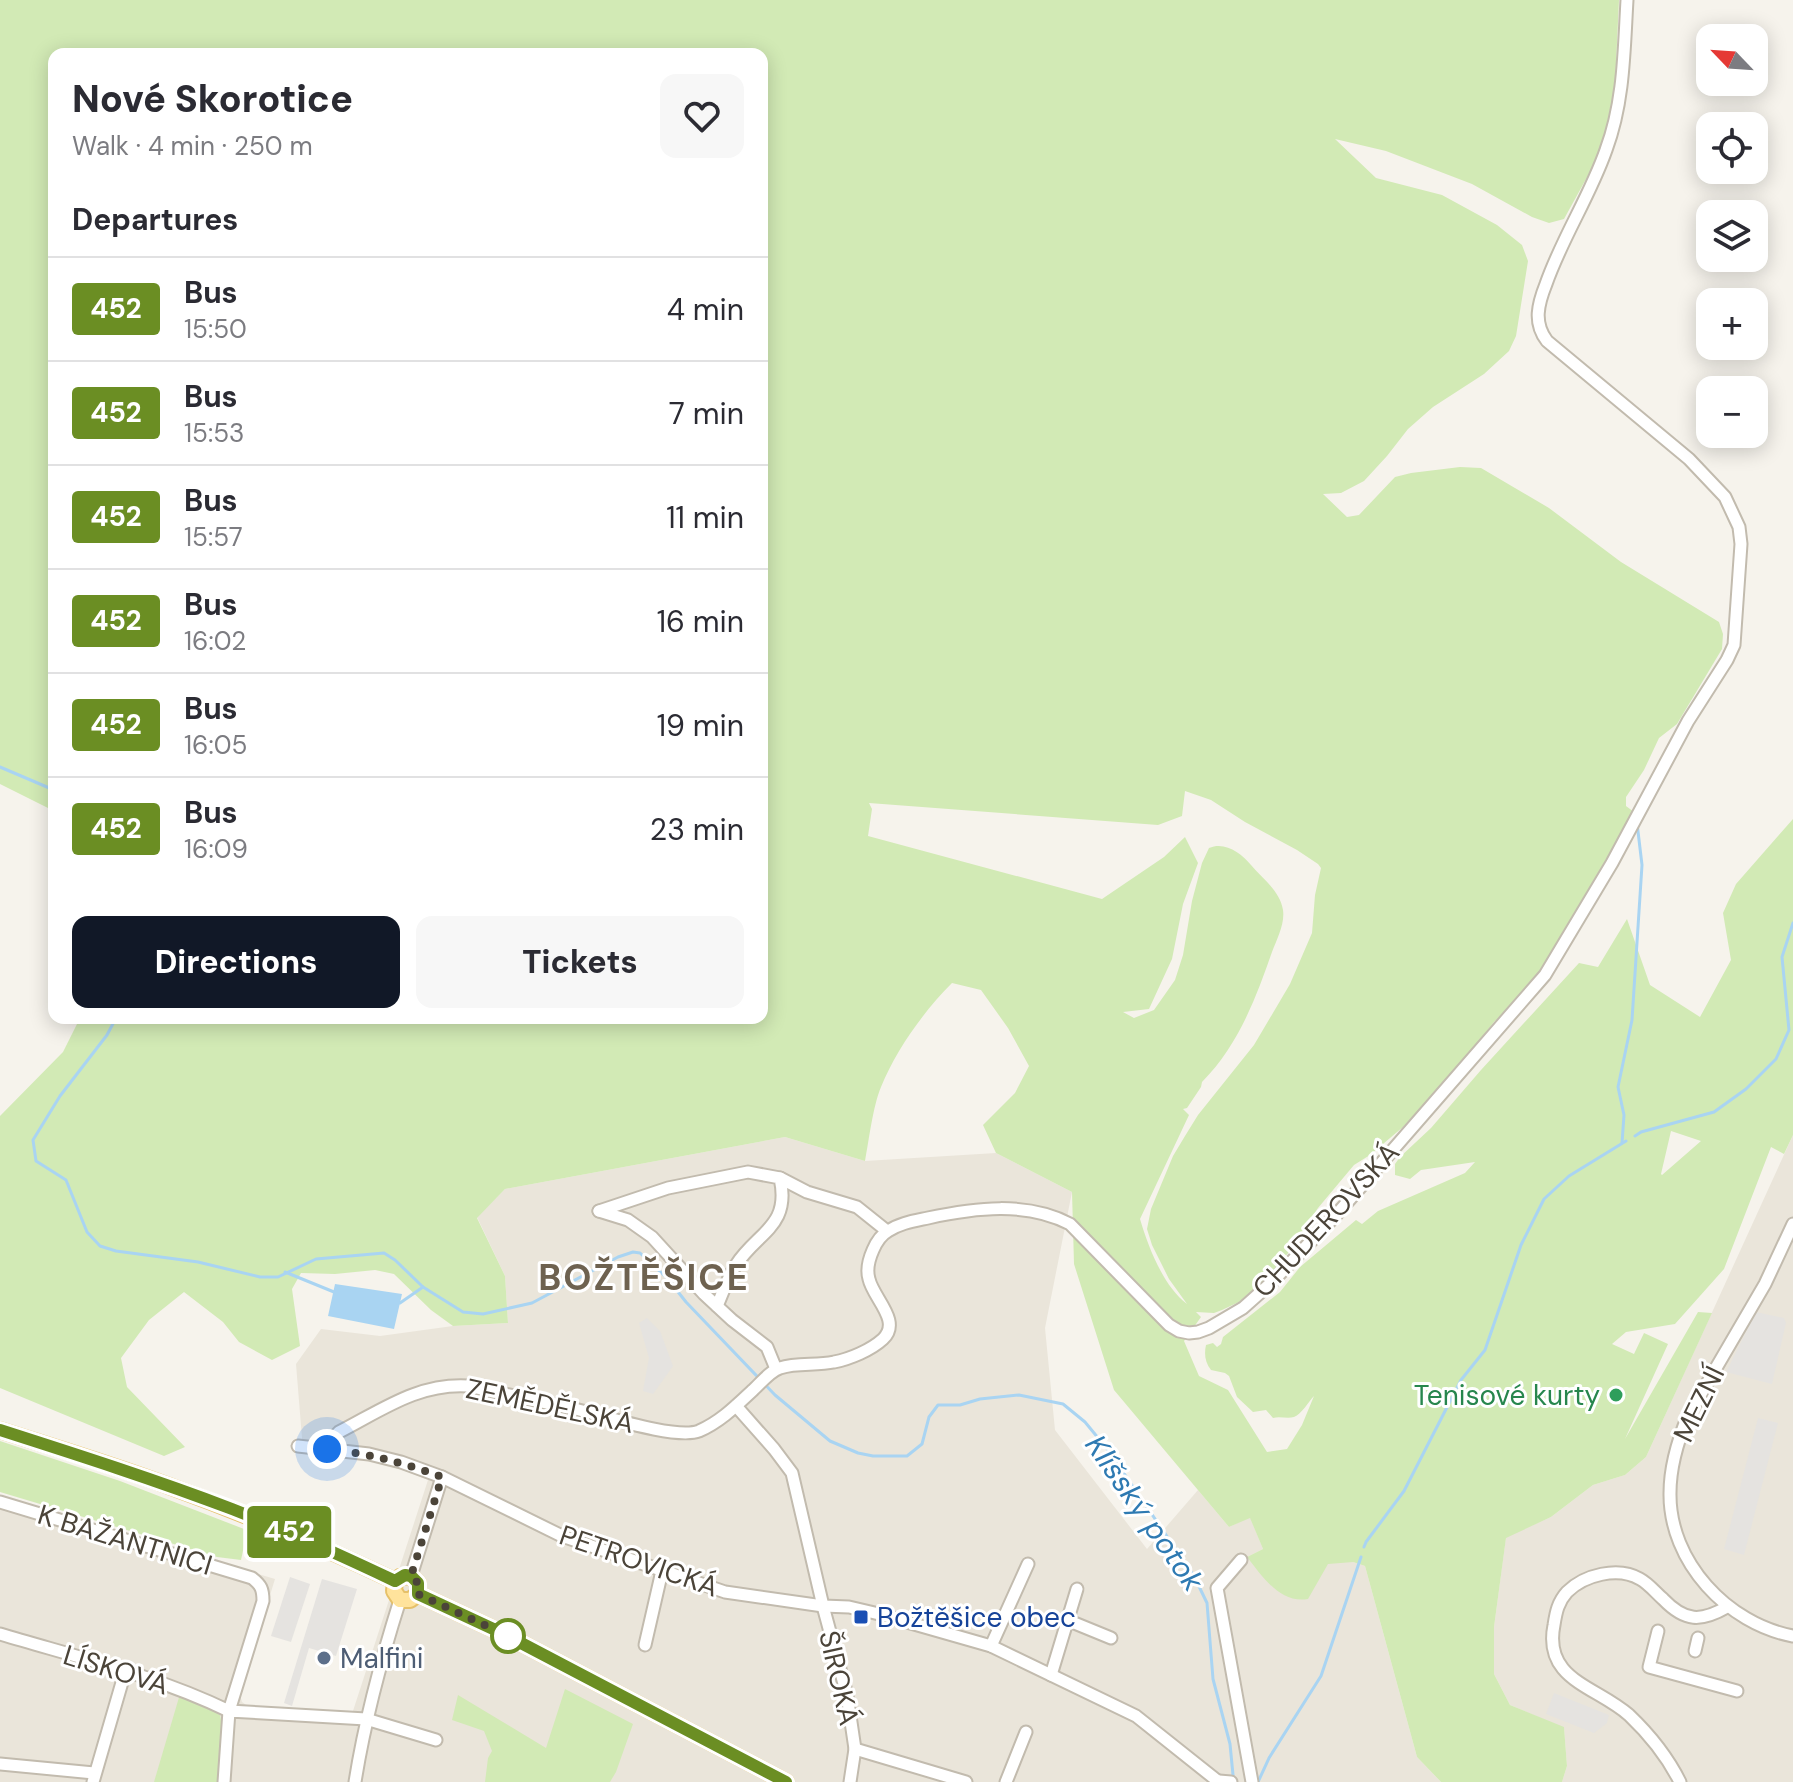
<!DOCTYPE html>
<meta charset="utf-8">
<style>
:root{--surface:#fff;--page:#f7f7f7;--text:#2b2b33;--muted:#7c7c81;--line:#e1e1e2;--accent:#111827}
body{margin:0;font-family:"DM Sans",sans-serif;background:var(--page);color:var(--text);height:100vh;display:flex;flex-direction:column;font-size:30px;white-space:nowrap}
*{box-sizing:border-box;margin:0}
p{font-size:26px;color:var(--muted)}
.icon{flex:none;width:44px;height:44px;fill:none;stroke:currentColor;stroke-width:2;stroke-linecap:round;stroke-linejoin:round}
.map{position:relative;flex:1;overflow:hidden}
.sheet{position:absolute;left:48px;top:48px;width:720px;height:976px;display:flex;flex-direction:column;background:var(--surface);border-radius:16px;box-shadow:0 4px 20px #0003}
.sheet>*{flex:none}
.badge{padding:0 16px;border-radius:6px;font-size:28px;line-height:52px}
.needle{width:52px;rotate:295deg}
.controls{position:absolute;left:1696px;top:24px;display:grid;gap:16px}
.controls a{display:grid;place-items:center;width:72px;height:72px;border-radius:16px;background:var(--surface);box-shadow:0 4px 20px #0003;font-size:40px}
.you{position:absolute;width:40px;height:40px;margin:-20px;border:6px solid #fff;border-radius:50%;background:#1a73e8;box-shadow:0 0 0 12px #1a73e833}
.map>.badge{position:absolute;translate:-50% -50%;box-shadow:0 0 0 4px #fff}
h2{padding:0 24px;font-size:30px;line-height:72px}
.round{display:grid;place-items:center;flex:none;width:84px;height:84px;border-radius:16px;background:var(--page)}
.overview{display:flex;align-items:center;justify-content:space-between;height:136px;padding:0 24px}
h1{font-size:38px;font-weight:800;line-height:60px}
.cta{display:flex;gap:16px;margin-top:auto;padding:16px 24px}
.cta a{flex:1;height:92px;border-radius:16px;background:var(--accent);color:#fff;font-size:32px;font-weight:800;line-height:92px;text-align:center}
.cta a+a{background:var(--page);color:var(--text)}
ul{padding:0;list-style:none}
li{display:flex;align-items:center;gap:24px;height:104px;padding:0 24px;border-top:2px solid var(--line)}
li div{flex:1}
li b{display:block;font-size:30px}
li em{font-style:normal}
li .badge{min-width:88px;font-weight:700;text-align:center}
.map>svg:first-child{display:block}
.residential{fill:#eae5da}
.green{fill:#d2eab5;fill-rule:evenodd}
.parking{fill:#e5e3e0}
.water{fill:#a9d4f2}
.lines{fill:none;stroke-linecap:round;stroke-linejoin:round}
.stream{stroke:#a9d4f2;stroke-width:3}
.minor-casing{stroke:#c2bbae;stroke-width:15}
.major-casing{stroke:#e6c16a;stroke-width:18}
.minor{stroke:#fff;stroke-width:11}
.major{stroke:#ffe39c;stroke-width:14}
.line-casing{stroke:#fff;stroke-width:18}
.line{stroke:#6b8e23;stroke-width:12}
.walk{stroke:#4b4439;stroke-width:8;stroke-dasharray:0 14.4}
.leisure-dot{fill:#2e9e5b;stroke:#fff;stroke-width:3}
.transit-dot{fill:#1a4fb4;stroke:#fff;stroke-width:3}
.stop-dot{fill:#fff;stroke:#6b8e23;stroke-width:4}
.service-dot{fill:#5c6f8a;stroke:#fff;stroke-width:3}
.labels{text-anchor:middle;dominant-baseline:central;stroke-width:6;stroke-linejoin:round;paint-order:stroke}
.street-label{font-size:28px;fill:#4b4439;stroke:#fff}
.leisure-label{font-size:28px;fill:#27864d;stroke:#fff;text-anchor:end}
.transit-label{font-size:28px;fill:#164399;stroke:#fff;text-anchor:start}
.service-label{font-size:28px;fill:#4e5e75;stroke:#fff;text-anchor:start}
.water-label{font-size:30px;font-style:italic;fill:#2e7ab2;stroke:#fff}
.district-label{font-size:36px;font-weight:bold;letter-spacing:2px;fill:#6e6250;stroke:#fff}
</style>
<div class="map">
<svg width="1793" height="1782" viewBox="0 0 1793 1782">
<rect width="100%" height="100%" fill="#f6f3ec"/>
<!-- residential -->
<g class="residential">
<polygon points="1793,1135 1793,1782 1562,1782 1567,1766 1564,1728 1510,1705 1494,1674 1494,1627 1506,1537 1551,1517 1593,1485 1625,1475 1646,1457"/>
<polygon points="785,1137 865,1161 996,1153 1072,1192 1045,1328 1055,1430 1147,1549 1198,1490 1229,1527 1250,1517 1263,1549 1247,1557 1323,1552 1365,1566 1417,1757 1441,1782 0,1782 0,1497 275,1579 241,1690 240,1695 242,1702 249,1707 352,1714 428,1480 391,1465 360,1457 303,1450 296,1364 321,1329 380,1336 453,1326 508,1323 505,1276 477,1217 505,1189"/>
</g>
<!-- green -->
<g class="green">
<path d="M 0,0 L 1619,0 L 1615,85 L 1602,150 L 1564,219 L 1549,223 L 1532,217 L 1472,184 L 1386,151 L 1335,139 L 1376,178 L 1442,195 L 1497,225 L 1522,245 L 1528,261 L 1516,336 L 1509,351 L 1484,374 L 1433,407 L 1408,429 L 1387,456 L 1364,481 L 1341,493 L 1323,494 L 1347,517 L 1359,515 L 1395,477 L 1411,473 L 1460,467 L 1481,468 L 1549,508 L 1621,562 L 1719,622 L 1723,634 L 1722,649 L 1677,724 L 1659,738 L 1644,770 L 1626,797 L 1626,806 L 1634,812 L 1586,894 L 1556,954 L 1525,993 L 1494,1022 L 1464,1060 L 1403,1127 L 1370,1155 L 1354,1165 L 1318,1208 L 1289,1252 L 1267,1278 L 1239,1302 L 1222,1310 L 1214,1313 L 1196,1312 L 1201,1317 L 1184,1341 L 1199,1376 L 1228,1390 L 1267,1452 L 1287,1449 L 1302,1425 L 1314,1396 C 1308,1402 1302,1414 1294,1417 C 1287,1419 1280,1416 1273,1418 L 1266,1410 L 1253,1412 L 1237,1397 L 1229,1376 L 1225,1373 L 1211,1370 C 1205,1362 1204,1354 1206,1345 L 1213,1343 L 1217,1347 L 1221,1344 L 1223,1337 L 1280,1292 L 1300,1267 L 1356,1220 L 1362,1224 L 1378,1211 L 1465,1173 L 1475,1162 L 1421,1170 L 1410,1179 L 1395,1175 L 1395,1164 L 1400,1157 L 1431,1128 L 1481,1070 L 1579,963 L 1598,967 L 1627,919 L 1650,985 L 1700,1017 L 1731,960 L 1723,913 L 1736,884 L 1793,819 L 1793,1135 L 1784,1154 L 1771,1147 L 1724,1269 L 1675,1324 L 1626,1332 L 1612,1344 L 1634,1354 L 1644,1333 L 1668,1344 L 1625,1439 L 1698,1312 L 1712,1313 L 1646,1457 L 1625,1475 L 1593,1485 L 1551,1517 L 1506,1538 L 1494,1627 L 1494,1674 L 1510,1705 L 1564,1727 L 1567,1766 L 1562,1782 L 1441,1782 L 1417,1757 L 1365,1566 L 1353,1562 L 1328,1564 L 1308,1599 C 1280,1604 1262,1576 1247,1557 L 1263,1549 L 1250,1518 L 1229,1527 L 1114,1390 L 1074,1264 L 1072,1192 L 996,1153 L 983,1125 L 1015,1093 L 1029,1066 L 1008,1028 L 981,990 L 952,983 C 924,1011 896,1050 881,1087 C 873,1106 869,1140 865,1161 L 785,1137 L 505,1189 L 477,1218 L 505,1276 L 508,1323 L 453,1326 L 431,1310 L 394,1274 L 375,1270 L 335,1274 L 301,1273 L 292,1289 L 300,1346 L 272,1360 L 239,1342 L 223,1322 L 184,1292 L 149,1320 L 121,1358 L 127,1387 L 185,1447 L 164,1456 L 0,1388 L 0,1116 L 63,1052 L 80,1018 L 762,1018 L 762,54 L 54,54 L 54,811 L 0,784 ZM 1185,791 L 1211,800 L 1245,822 L 1297,850 L 1318,864 L 1321,868 L 1315,895 L 1312,933 L 1290,984 L 1254,1045 L 1198,1115 L 1185,1136 L 1173,1156 L 1151,1209 L 1147,1229 L 1152,1245 L 1169,1279 L 1187,1304 C 1163,1286 1148,1246 1140,1219 L 1189,1115 L 1183,1109 L 1187,1108 L 1201,1087 L 1202,1082 C 1238,1046 1256,998 1272,952 C 1277,939 1285,924 1283,910 C 1280,891 1263,879 1251,865 C 1241,853 1225,841 1209,848 L 1202,863 L 1192,901 L 1183,955 L 1175,980 L 1154,1010 L 1134,1018 L 1123,1012 L 1149,1009 L 1172,959 L 1183,904 L 1198,863 L 1185,837 L 1164,857 L 1102,899 L 868,836 L 872,809 L 869,803 L 1158,825 L 1182,816 ZM 1671,1131 L 1701,1141 L 1662,1175 L 1661,1174 Z"/>
<polygon points="0,1441 120,1481 244,1529 247,1532 241,1560 217,1557 0,1492"/>
<polygon points="565,1689 633,1724 616,1772 610,1782 485,1782 488,1758 492,1751 484,1731 452,1720 458,1695 546,1748"/>
<polygon points="180,1694 202,1704 220,1715 222,1725 218,1782 154,1782"/>
</g>
<!-- parking -->
<g class="parking">
<polygon points="1756,1312 1784,1318 1786,1323 1772,1384 1726,1372"/>
<polygon points="647,1318 660,1331 673,1366 653,1394 643,1391 649,1358 639,1323"/>
<polygon points="1758,1418 1778,1423 1744,1555 1724,1549"/>
<polygon points="290,1577 310,1584 291,1642 271,1636"/>
<polygon points="322,1579 357,1589 336,1656 309,1648 292,1706 284,1703"/>
<polygon points="1554,1693 1609,1715 1607,1723 1594,1733 1546,1714"/>
</g>
<!-- water -->
<polygon class="water" points="335,1284 402,1294 394,1329 328,1316"/>
<g class="lines">
<!-- stream -->
<g class="stream">
<polyline points="0,767 54,790"/>
<polyline points="116,1018 107,1035 60,1096 33,1140 36,1161 66,1180 87,1232 100,1246 116,1251 198,1262 260,1277 278,1277 316,1259 384,1253 395,1260 423,1287 463,1312 483,1314 532,1303 618,1257 633,1252 640,1253 667,1278 686,1302 775,1395 830,1441 858,1453 873,1456 907,1456 922,1444 929,1417 938,1405 960,1405 980,1399 1019,1395 1063,1404 1085,1422 1108,1450 1194,1576 1207,1603 1213,1679 1230,1744 1233,1775"/>
<polyline points="1635,1136 1641,1132 1714,1112 1746,1089 1776,1059 1789,1030 1782,957 1793,923"/>
<polyline points="1622,1143 1624,1115 1618,1087 1632,1020 1642,865 1637,823"/>
<polyline points="285,1272 334,1292"/>
<polyline points="397,1303 400,1303 423,1287"/>
<polyline points="1364,1547 1366,1542 1404,1491 1461,1380 1485,1350 1521,1245 1544,1199 1569,1176 1626,1141"/>
<polyline points="1258,1782 1269,1758 1321,1676 1361,1557"/>
</g>
<!-- minor casing -->
<g class="minor-casing">
<g id="minor">
<polyline points="780,1178 807,1192 857,1207 887,1231"/>
<path d="M 599,1211 L 668,1188 L 748,1172 L 780,1178 C 791,1227 757,1232 736,1265 C 728,1277 723,1292 717,1306"/>
<polyline points="599,1211 628,1220 652,1237 704,1294 732,1320 767,1347 776,1369"/>
<path d="M 1793,1224 L 1765,1284 L 1688,1416 C 1678,1440 1670,1467 1670,1493 C 1669,1562 1728,1624 1793,1636"/>
<polyline points="736,1406 774,1449 792,1473 823,1606 847,1695 855,1749 850,1782"/>
<polyline points="298,1446 369,1454 401,1462 442,1477 562,1536 725,1592 823,1606 849,1607 879,1614 991,1646 1136,1716 1219,1782"/>
<path d="M 327,1449 L 331,1440 L 339,1432 C 382,1410 418,1383 468,1386 C 503,1394 539,1401 575,1409 C 601,1415 676,1440 699,1431 C 720,1422 736,1406 752,1391 C 760,1384 770,1371 780,1368 C 797,1362 816,1366 834,1362 C 850,1359 871,1350 883,1339 C 902,1321 873,1298 869,1279 C 866,1269 869,1259 873,1250 C 876,1243 881,1235 888,1231 C 900,1223 914,1221 928,1218 C 974,1208 1027,1201 1070,1224 L 1169,1325 L 1179,1331 L 1189,1333 L 1198,1332 L 1209,1328 L 1243,1308 L 1272,1282 L 1337,1214 L 1545,975 L 1612,863 L 1688,721 L 1727,660 L 1734,645 L 1741,544 L 1739,527 L 1725,497 L 1689,459 L 1547,341 C 1533,323 1538,304 1546,284 C 1562,238 1590,196 1606,150 C 1624,102 1624,51 1627,0"/>
<path d="M 0,1502 L 252,1578 C 261,1585 263,1589 263,1601 L 229,1711 C 157,1676 77,1657 0,1634"/>
<polyline points="1241,1560 1217,1588 1252,1782"/>
<polyline points="411,1576 442,1477"/>
<polyline points="1067,1620 1111,1638"/>
<polyline points="1658,1631 1649,1667 1737,1691"/>
<polyline points="645,1645 662,1571"/>
<polyline points="991,1646 1028,1564"/>
<polyline points="1695,1651 1698,1638"/>
<polyline points="1051,1675 1077,1589"/>
<polyline points="855,1749 966,1782"/>
<polyline points="0,1764 94,1773"/>
<polyline points="1219,1781 1231,1782"/>
<polyline points="93,1782 125,1672"/>
<polyline points="224,1782 229,1711 366,1719 436,1740"/>
<path d="M 355,1782 C 365,1719 381,1660 400,1600"/>
<polyline points="1006,1782 1026,1732"/>
<path d="M 1680,1782 C 1667,1756 1650,1735 1629,1715 C 1596,1686 1543,1680 1554,1625 C 1556,1612 1558,1602 1567,1592 C 1584,1575 1618,1566 1640,1579 C 1649,1584 1655,1592 1663,1599 C 1685,1622 1701,1622 1727,1607"/>
</g>
</g>
<!-- major casing -->
<g class="major-casing">
<g id="major">
<path d="M 0,1430 C 56,1448 113,1465 169,1486 C 246,1514 321,1546 395,1581"/>
<polyline points="395,1581 394,1591 400,1600 410,1600 418,1594"/>
<polyline points="395,1581 400,1577 411,1576 418,1583 418,1594"/>
<polyline points="418,1594 504,1634 786,1782"/>
</g>
</g>
<!-- minor -->
<use href="#minor" class="minor"/>
<!-- major -->
<use href="#major" class="major"/>
</g>
<g class="lines">
<!-- line casing -->
<g class="line-casing">
<path id="line" d="M 0,1430 C 78,1455 156,1480 232,1509 C 288,1531 342,1556 395,1581 L 405,1575 L 411,1576 L 418,1583 L 418,1594 L 504,1634 L 786,1782"/>
</g>
<!-- line -->
<use href="#line" class="line"/>
<!-- walk -->
<path class="walk" d="M 327,1449 C 371,1454 401,1462 442,1477 L 411,1576 L 418,1583 L 418,1594 L 508,1636"/>
</g>
<!-- markers -->
<circle class="leisure-dot" cx="1616" cy="1395" r="8"/>
<rect class="transit-dot" x="853" y="1609" width="16" height="16" rx="4"/>
<circle class="stop-dot" cx="508" cy="1636" r="16"/>
<circle class="service-dot" cx="324" cy="1658" r="8"/>
<g class="labels">
<!-- street labels -->
<g class="street-label">
<text transform="translate(1326 1220) rotate(-47)">CHUDEROVSKÁ</text>
<text transform="translate(1699 1404) rotate(-64)">MEZNÍ</text>
<text transform="translate(550 1406) rotate(12)">ZEMĚDĚLSKÁ</text>
<text transform="translate(125 1540) rotate(17)">K BAŽANTNICI</text>
<text transform="translate(639 1561) rotate(19)">PETROVICKÁ</text>
<text transform="translate(116 1670) rotate(17)">LÍSKOVÁ</text>
<text transform="translate(839 1678) rotate(77)">ŠIROKÁ</text>
</g>
<!-- leisure labels -->
<g class="leisure-label">
<text x="1600" y="1395">Tenisové kurty</text>
</g>
<!-- transit labels -->
<g class="transit-label">
<text x="877" y="1617">Božtěšice obec</text>
</g>
<!-- service labels -->
<g class="service-label">
<text x="340" y="1658">Malfini</text>
</g>
<!-- water labels -->
<g class="water-label">
<text transform="translate(1145 1513) rotate(55)">Klíšský potok</text>
</g>
<!-- district labels -->
<g class="district-label">
<text x="644" y="1277">BOŽTĚŠICE</text>
</g>
</g>
</svg>
<div class="controls">
<a><svg class="needle" viewBox="-14 -14 28 28"><path d="M0-13l5 13h-10z" fill="#e53935"/><path d="M0 13l5-13h-10z" fill="#7c7c81"/></svg></a>
<a><svg class="icon" aria-label="locate" viewBox="0 0 24 24"><circle cx="12" cy="12" r="6"/><path d="M12 2v4M12 18v4M2 12h4M18 12h4"/></svg></a>
<a><svg class="icon" aria-label="layers" viewBox="0 0 24 24"><path d="M12 4l9 5-9 5-9-5zM3 14l9 5 9-5"/></svg></a>
<a>+</a>
<a>−</a>
</div>
<div class="you" style="left:327px;top:1449px"></div>
<b class="badge" style="left:289px;top:1532px;background:#6b8e23;color:#fff">452</b>
<section class="sheet">
<div class="overview"><div><h1>Nové Skorotice</h1><p>Walk · 4 min · 250 m</p></div><a class="round"><svg class="icon" aria-label="heart" viewBox="0 0 24 24"><path d="M12 20l-8-8c-3-5 5-10 8-4 3-6 11-1 8 4z"/></svg></a></div>
<h2>Departures</h2>
<ul>
<li><span class="badge" style="background:#6b8e23;color:#fff">452</span><div><b>Bus</b><p>15:50</p></div><em>4 min</em></li>
<li><span class="badge" style="background:#6b8e23;color:#fff">452</span><div><b>Bus</b><p>15:53</p></div><em>7 min</em></li>
<li><span class="badge" style="background:#6b8e23;color:#fff">452</span><div><b>Bus</b><p>15:57</p></div><em>11 min</em></li>
<li><span class="badge" style="background:#6b8e23;color:#fff">452</span><div><b>Bus</b><p>16:02</p></div><em>16 min</em></li>
<li><span class="badge" style="background:#6b8e23;color:#fff">452</span><div><b>Bus</b><p>16:05</p></div><em>19 min</em></li>
<li><span class="badge" style="background:#6b8e23;color:#fff">452</span><div><b>Bus</b><p>16:09</p></div><em>23 min</em></li>
</ul>
<div class="cta"><a>Directions</a><a>Tickets</a></div>
</section>
</div>
